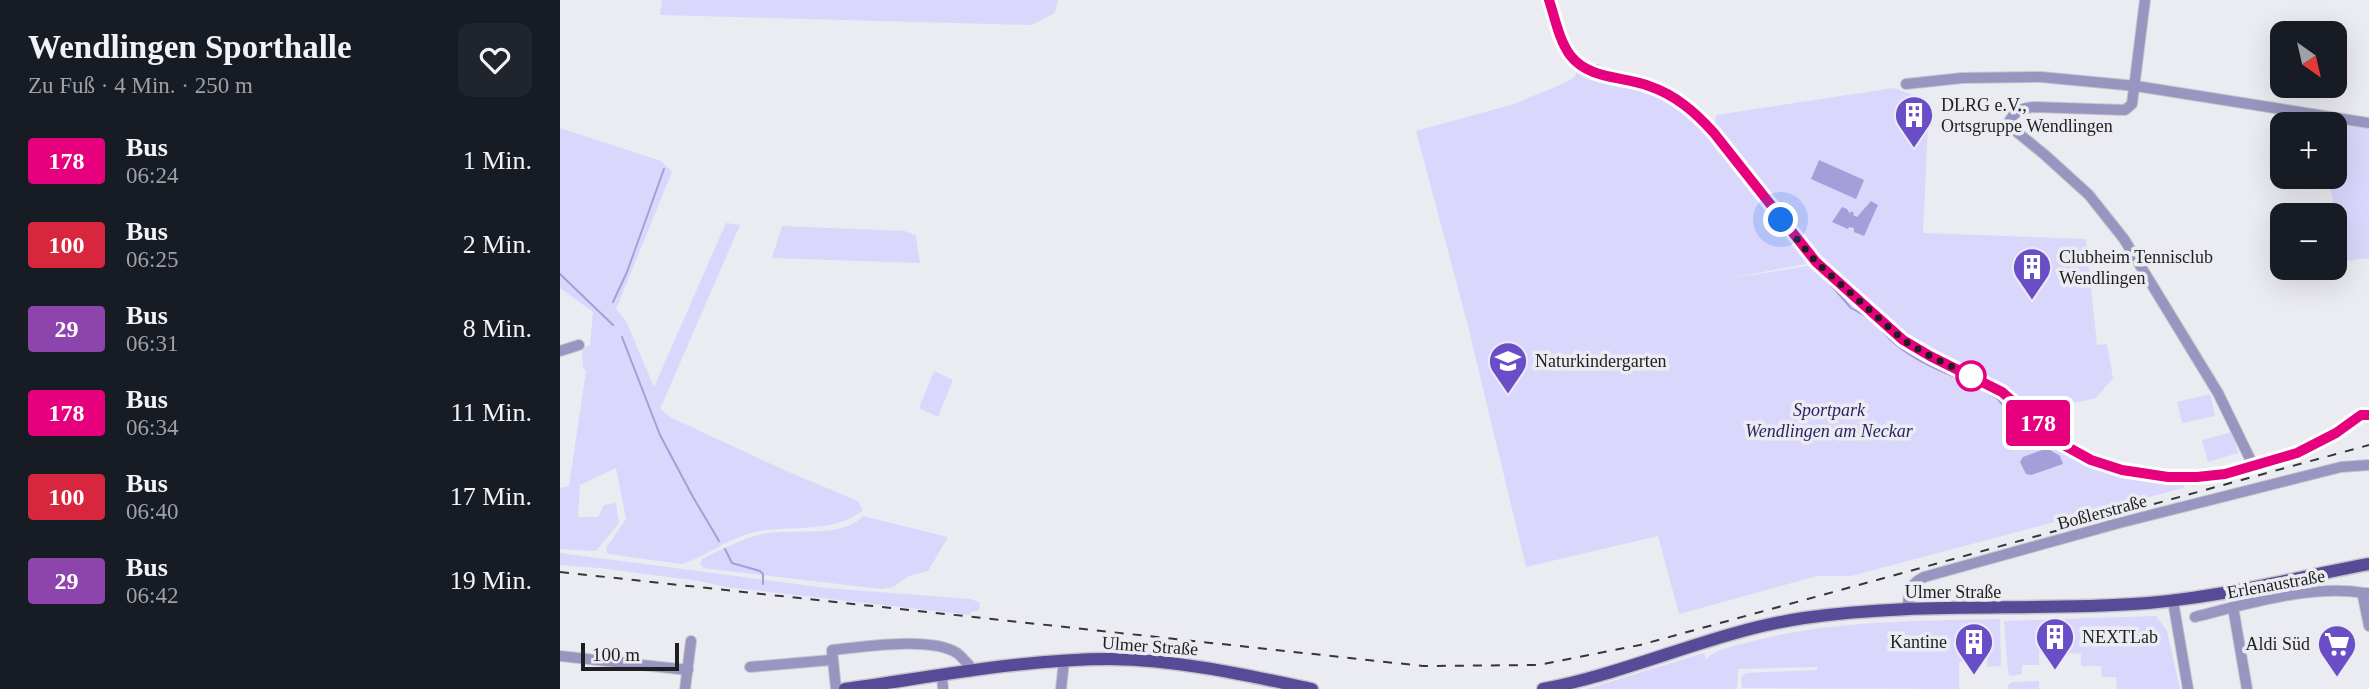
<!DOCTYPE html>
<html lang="de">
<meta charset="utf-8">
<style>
:root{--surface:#171b24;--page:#20242c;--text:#f1f3f6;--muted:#9ea1a6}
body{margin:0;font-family:Georgia,serif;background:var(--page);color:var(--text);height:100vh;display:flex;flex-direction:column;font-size:26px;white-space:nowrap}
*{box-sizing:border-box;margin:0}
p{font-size:23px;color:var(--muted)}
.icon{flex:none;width:38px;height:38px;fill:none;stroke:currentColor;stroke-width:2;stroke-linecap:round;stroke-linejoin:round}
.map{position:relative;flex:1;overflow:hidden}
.panel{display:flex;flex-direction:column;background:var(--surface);width:560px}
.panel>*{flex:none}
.badge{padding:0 14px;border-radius:5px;font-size:24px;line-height:46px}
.needle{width:46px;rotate:146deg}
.tools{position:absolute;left:1710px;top:21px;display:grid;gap:14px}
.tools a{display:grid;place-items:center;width:77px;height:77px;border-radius:14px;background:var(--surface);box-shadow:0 7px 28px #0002;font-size:35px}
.scale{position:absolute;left:21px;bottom:18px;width:98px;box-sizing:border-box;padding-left:7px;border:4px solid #1f1f21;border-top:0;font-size:19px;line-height:24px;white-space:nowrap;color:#1f1f21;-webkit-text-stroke:5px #ebebf2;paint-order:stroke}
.you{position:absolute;width:35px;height:35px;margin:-18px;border:5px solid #fff;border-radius:50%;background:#1a73e8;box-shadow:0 0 0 10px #1a73e833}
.map>.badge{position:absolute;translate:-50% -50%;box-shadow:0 0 0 4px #fff}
.round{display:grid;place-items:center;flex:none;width:74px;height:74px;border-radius:14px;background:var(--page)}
.summary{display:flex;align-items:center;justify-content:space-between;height:119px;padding:0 28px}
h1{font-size:33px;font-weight:700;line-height:52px}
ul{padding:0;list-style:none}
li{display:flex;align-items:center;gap:21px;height:84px;padding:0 28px}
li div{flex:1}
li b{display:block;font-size:26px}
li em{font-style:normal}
li .badge{min-width:77px;font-weight:700;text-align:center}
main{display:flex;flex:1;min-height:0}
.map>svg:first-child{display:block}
.green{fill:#dad7fc}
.water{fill:#a49fd8}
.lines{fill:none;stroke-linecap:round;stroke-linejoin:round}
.stream{stroke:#a49fd8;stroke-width:2}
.minor-casing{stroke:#c6c6cc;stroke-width:12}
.major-casing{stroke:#c6c6cc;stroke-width:15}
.minor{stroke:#9895c0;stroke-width:10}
.major{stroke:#574a97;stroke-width:12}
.rail{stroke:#363639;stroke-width:2;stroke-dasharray:9 9;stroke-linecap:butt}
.line-casing{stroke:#fff;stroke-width:16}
.line{stroke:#e6007e;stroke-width:10}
.walk{stroke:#1f1f21;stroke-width:7;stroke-dasharray:0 12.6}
.stop-dot{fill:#fff;stroke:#e6007e;stroke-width:3.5}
.labels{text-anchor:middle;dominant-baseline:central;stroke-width:7;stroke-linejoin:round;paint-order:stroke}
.poi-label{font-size:18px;fill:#1f1f21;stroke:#ebebf2;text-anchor:start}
.park-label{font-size:18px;font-style:italic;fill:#2e1f61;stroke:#ebebf2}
.street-label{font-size:18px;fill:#1f1f21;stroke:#ebebf2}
</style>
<main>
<section class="panel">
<div class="summary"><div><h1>Wendlingen Sporthalle</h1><p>Zu Fuß · 4 Min. · 250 m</p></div><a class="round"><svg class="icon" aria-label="heart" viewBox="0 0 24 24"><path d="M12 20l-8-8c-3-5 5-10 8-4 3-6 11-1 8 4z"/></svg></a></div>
<ul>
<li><span class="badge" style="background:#e6007e;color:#fff">178</span><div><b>Bus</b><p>06:24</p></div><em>1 Min.</em></li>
<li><span class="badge" style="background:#d7263d;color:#fff">100</span><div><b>Bus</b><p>06:25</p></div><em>2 Min.</em></li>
<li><span class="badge" style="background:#8e44ad;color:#fff">29</span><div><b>Bus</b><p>06:31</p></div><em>8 Min.</em></li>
<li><span class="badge" style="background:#e6007e;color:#fff">178</span><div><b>Bus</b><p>06:34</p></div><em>11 Min.</em></li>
<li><span class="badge" style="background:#d7263d;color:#fff">100</span><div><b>Bus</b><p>06:40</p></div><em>17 Min.</em></li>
<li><span class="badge" style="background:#8e44ad;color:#fff">29</span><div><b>Bus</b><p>06:42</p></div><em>19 Min.</em></li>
</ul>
</section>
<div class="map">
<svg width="1809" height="689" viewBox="0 0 1809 689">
<rect width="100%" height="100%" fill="#ebebf2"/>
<!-- green -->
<g class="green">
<polygon points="102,0 498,0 495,13 471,25 100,15"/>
<polygon points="1020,66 1088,85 1140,117 1256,262 1166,279 1254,265 1263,260 1155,124 1156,115 1334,88 1369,101 1363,233 1526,239 1537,345 1547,344 1553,378 1536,398 1464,414 1521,462 1583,479 1627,481 1623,488 1291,576 1257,576 1119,614 1098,536 966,567 908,326 856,131 954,104 1007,82 1014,77"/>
<polygon points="1733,111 1809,123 1809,258 1785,261 1768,177 1774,177 1774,124 1740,124"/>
<path d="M 0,128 L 101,161 L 112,172 L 56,309 L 66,321 L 94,387 L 166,223 L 180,225 L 100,409 L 112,418 L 226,471 L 298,501 L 303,510 C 271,536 228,523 191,533 C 165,540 147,556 122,564 L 48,554 L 46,548 L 66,519 L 56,468 L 20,485 L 18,517 L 38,517 L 44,505 L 56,503 L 59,523 L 36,551 L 0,549 L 0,488 L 9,486 L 26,371 L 23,367 L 22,348 L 30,345 L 33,312 L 0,288 Z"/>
<polygon points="222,226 345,231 356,236 360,263 212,258"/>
<polygon points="374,371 393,380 378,417 359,408"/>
<polygon points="1650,394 1655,416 1622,423 1617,402"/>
<polygon points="1672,432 1678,453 1648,462 1642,440"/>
<path d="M 303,516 L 388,537 L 368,571 L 349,576 L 333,587 L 321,589 L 143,568 L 140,564 L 142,559 C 162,549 181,539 203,534 C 231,528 282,539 303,516 Z"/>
<polygon points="0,553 266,588 410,599 419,602 420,608 418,611 411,611 410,615 166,587 140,581 39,568 0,565"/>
<polygon points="1596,616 1607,631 1620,689 1557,689 1556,677 1542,677 1541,666 1521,666 1521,654 1500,652 1497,650 1479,652 1479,665 1462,665 1462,674 1451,676 1448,673 1444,621"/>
<path d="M 1440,619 L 1441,666 L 1427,667 L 1427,660 L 1414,659 L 1399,662 L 1399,689 L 1182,688 L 1181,677 L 1186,673 L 1257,670 L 1257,667 L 1178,669 L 1177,689 L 1027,689 L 1144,653 L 1146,659 C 1159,648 1174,646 1190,642 C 1272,620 1356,621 1440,619 Z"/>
<polygon points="1479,681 1479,689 1448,689 1448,685 1452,682"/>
</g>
<!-- water -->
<g class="water">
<polygon points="1259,160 1304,180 1296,199 1251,179"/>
<polygon points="1311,201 1318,205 1304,236 1294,232 1294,228 1289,227 1288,229 1272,222 1282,207 1287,209 1290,214 1291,211 1294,213 1293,215 1297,217"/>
<polygon points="1487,448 1500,456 1503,464 1471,475 1466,474 1460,462 1463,457"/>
</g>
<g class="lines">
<!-- stream -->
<g class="stream">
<polyline points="1037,65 1041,68 1060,73"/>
<polyline points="1065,74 1075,77"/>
<polyline points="1080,78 1089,81"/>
<polyline points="1105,88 1114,92"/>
<polyline points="1118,95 1126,100"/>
<polyline points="1129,102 1137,109"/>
<polyline points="1256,268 1291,308 1318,323"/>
<polyline points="0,274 53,325"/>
<polyline points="53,302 67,272 104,169"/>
<path d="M 1321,329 C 1340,355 1379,371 1408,382"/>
<polyline points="62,337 100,435 133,497 159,541"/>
<polyline points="1417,387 1437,398 1451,415"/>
<polyline points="165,549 172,563 200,571 203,574 203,584"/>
</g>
<!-- minor casing -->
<g class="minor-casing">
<g id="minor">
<path d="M 989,0 C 995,18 999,40 1010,55 C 1029,80 1063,76 1089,86 C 1116,95 1136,113 1154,133 L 1256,262 L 1343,339 L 1370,356 L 1442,392 L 1502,444 L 1532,460 L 1562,470 L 1608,477 L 1637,477 L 1665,474 L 1737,453 L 1776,433 L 1801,415 L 1809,415"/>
<path d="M 1585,0 L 1572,104 L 1565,110 L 1474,107 C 1463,108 1456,110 1450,120 L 1452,128 L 1485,155 L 1529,195 L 1564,239 L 1658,393 L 1694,467"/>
<polyline points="1346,84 1402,78 1481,77 1576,86 1809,123"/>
<polyline points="0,351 19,345"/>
<polyline points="1808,593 1804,593 1803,596 1809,626"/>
<polyline points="1613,601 1628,689"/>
<polyline points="1673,607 1687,689"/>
<path d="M 1348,609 C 1348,595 1349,584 1364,577 L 1559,523 L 1781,467 L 1809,465"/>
<path d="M 1635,617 C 1687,604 1751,584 1804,593"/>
<polyline points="0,656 128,670"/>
<polyline points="190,667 271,660"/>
<polyline points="382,676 383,689"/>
<polyline points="125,689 131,641"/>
<path d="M 276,689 L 272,650 C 302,647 371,636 397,653 C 401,656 405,661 409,665"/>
<polyline points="501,689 504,661"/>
</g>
</g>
<!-- major casing -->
<g class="major-casing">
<g id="major">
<path d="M 285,689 C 373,677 462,659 551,659 C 620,660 686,675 752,689"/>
<path d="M 983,689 C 1072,672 1155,631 1244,618 C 1353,602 1464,611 1573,604 C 1650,600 1733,578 1809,564"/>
</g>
</g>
<!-- minor -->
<use href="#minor" class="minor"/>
<!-- major -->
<use href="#major" class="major"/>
<!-- rail -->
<polyline class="rail" points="0,572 863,666 978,665 1080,645 1809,445"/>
</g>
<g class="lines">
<!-- line casing -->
<g class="line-casing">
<path id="line" d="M 989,0 C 995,18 999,40 1010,55 C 1029,80 1063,76 1089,86 C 1116,95 1136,113 1154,133 L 1256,262 L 1343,340 L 1370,356 L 1442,392 L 1502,444 L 1531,460 L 1562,470 L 1608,477 L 1637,477 L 1665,474 L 1737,453 L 1776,433 L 1801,415 L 1809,415"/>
</g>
<!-- line -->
<use href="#line" class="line"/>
<!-- walk -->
<polyline class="walk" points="1221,220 1256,262 1343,340 1370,356 1411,376"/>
</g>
<!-- icons -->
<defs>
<g id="building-pin" transform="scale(2.0125)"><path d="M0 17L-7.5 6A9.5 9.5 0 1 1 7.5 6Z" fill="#694ec7" stroke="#ebebf2"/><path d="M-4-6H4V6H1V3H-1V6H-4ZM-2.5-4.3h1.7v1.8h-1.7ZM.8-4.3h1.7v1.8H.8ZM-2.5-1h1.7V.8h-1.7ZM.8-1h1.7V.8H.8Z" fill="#fff"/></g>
<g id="school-pin" transform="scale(2.0125)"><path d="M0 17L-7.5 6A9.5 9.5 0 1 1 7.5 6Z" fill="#694ec7" stroke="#ebebf2"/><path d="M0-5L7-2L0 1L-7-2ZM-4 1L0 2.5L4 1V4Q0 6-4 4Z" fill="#fff"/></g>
<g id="supermarket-pin" transform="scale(2.0125)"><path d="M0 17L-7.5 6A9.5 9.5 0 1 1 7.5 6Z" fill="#694ec7" stroke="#ebebf2"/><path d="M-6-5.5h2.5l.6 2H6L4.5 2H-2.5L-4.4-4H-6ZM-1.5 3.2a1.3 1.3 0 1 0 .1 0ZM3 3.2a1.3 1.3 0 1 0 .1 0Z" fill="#fff"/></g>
</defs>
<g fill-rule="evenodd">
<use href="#building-pin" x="1354" y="115"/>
<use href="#building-pin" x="1472" y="267"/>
<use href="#school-pin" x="948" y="361"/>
<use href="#building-pin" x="1495" y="637"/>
<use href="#building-pin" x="1414" y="642"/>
<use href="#supermarket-pin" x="1777" y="644"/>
</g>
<!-- markers -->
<circle class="stop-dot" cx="1411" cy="376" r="14"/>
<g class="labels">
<!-- poi labels -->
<g class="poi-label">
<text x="1381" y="105">DLRG e.V.,<tspan x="1381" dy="21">Ortsgruppe Wendlingen</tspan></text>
<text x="1499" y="257">Clubheim Tennisclub<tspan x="1499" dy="21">Wendlingen</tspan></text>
<text x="975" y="361">Naturkindergarten</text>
<text x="1522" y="637">NEXTLab</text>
<text x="1387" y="642" text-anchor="end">Kantine</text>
<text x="1750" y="644" text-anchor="end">Aldi Süd</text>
</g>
<!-- park labels -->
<g class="park-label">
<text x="1269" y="410">Sportpark<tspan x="1269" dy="21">Wendlingen am Neckar</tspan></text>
</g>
<!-- street labels -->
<g class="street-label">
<text transform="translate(1542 512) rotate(-15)">Boßlerstraße</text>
<text transform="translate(1716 584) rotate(-10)">Erlenaustraße</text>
<text x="1393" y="592">Ulmer Straße</text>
<text transform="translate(590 646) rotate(4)">Ulmer Straße</text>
</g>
</g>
</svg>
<div class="tools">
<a><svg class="needle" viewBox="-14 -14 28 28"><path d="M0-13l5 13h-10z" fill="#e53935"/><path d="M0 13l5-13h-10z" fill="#9ea1a6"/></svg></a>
<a>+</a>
<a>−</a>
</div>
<div class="scale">100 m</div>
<div class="you" style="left:1221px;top:220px"></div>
<b class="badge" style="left:1478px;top:423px;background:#e6007e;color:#fff">178</b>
</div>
</main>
